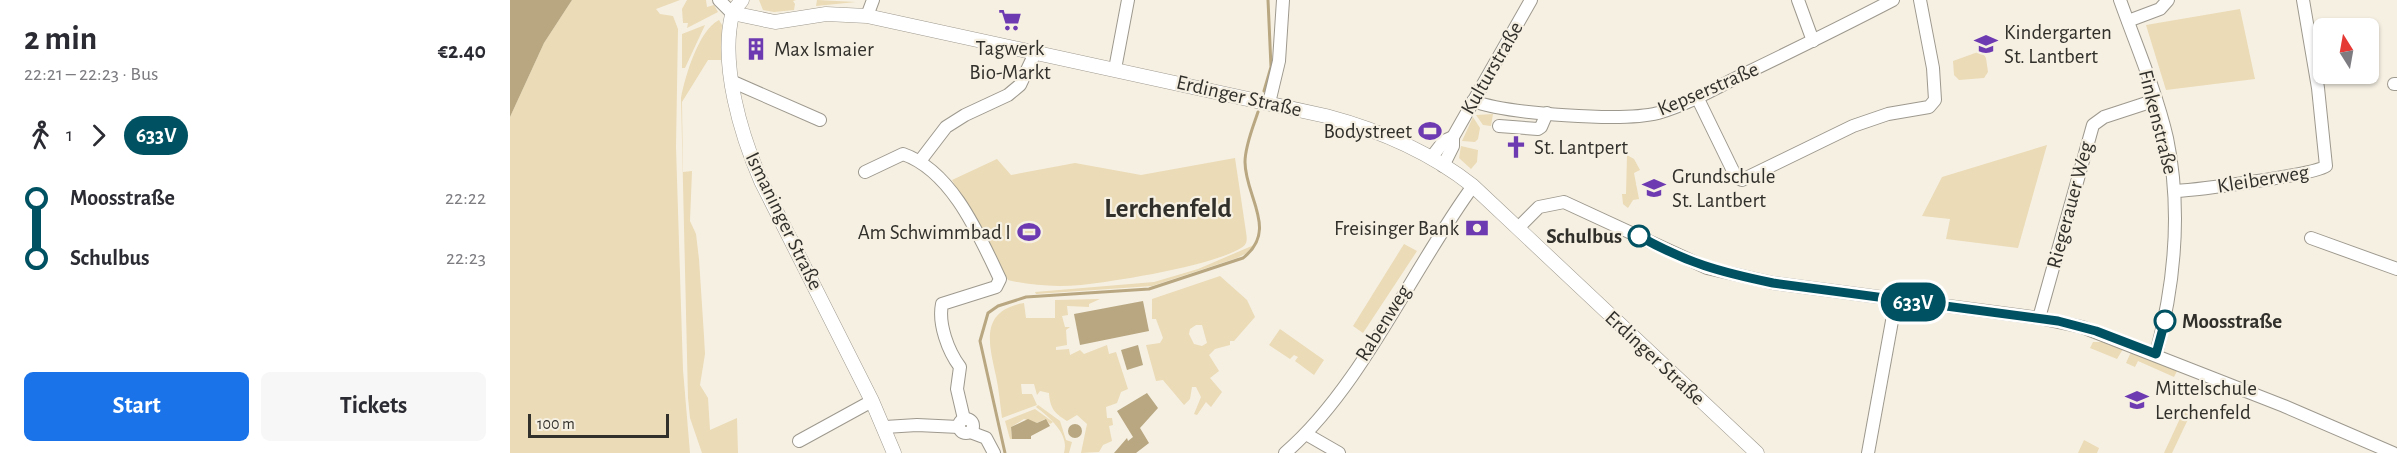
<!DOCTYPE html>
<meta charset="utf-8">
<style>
:root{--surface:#fff;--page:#f7f7f7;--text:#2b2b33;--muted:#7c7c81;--accent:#1a73e8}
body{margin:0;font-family:"Alegreya Sans",sans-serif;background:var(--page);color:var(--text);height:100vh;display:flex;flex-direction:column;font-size:22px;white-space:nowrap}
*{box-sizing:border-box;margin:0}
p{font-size:20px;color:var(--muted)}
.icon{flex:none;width:33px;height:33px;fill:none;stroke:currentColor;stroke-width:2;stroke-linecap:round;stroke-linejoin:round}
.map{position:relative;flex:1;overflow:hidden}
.panel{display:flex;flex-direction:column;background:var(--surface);width:510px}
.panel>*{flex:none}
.badge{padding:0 12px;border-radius:20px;font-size:21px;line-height:39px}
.needle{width:39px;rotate:349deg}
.tools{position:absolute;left:1803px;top:18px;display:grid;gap:12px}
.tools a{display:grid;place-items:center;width:66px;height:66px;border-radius:9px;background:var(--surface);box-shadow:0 2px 4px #0004;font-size:30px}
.scale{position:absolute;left:18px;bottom:15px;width:141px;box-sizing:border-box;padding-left:6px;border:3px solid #32302b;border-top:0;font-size:16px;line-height:21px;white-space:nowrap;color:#32302b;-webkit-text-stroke:4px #f6f0e3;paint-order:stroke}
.map>.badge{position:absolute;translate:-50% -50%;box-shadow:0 0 0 3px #fff}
.legs{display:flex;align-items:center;gap:9px;height:66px;padding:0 24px;font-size:20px}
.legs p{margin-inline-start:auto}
.overview{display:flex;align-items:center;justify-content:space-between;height:102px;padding:0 24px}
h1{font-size:33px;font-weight:700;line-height:45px}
.primary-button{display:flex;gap:12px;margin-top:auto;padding:12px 24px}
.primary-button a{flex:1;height:69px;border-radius:9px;background:var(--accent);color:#fff;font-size:24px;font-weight:700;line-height:69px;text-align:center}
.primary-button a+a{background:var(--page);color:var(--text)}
ul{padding:0 24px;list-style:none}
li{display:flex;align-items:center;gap:21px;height:60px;font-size:22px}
li i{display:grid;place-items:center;width:9px;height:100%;margin:0 8px;background:currentColor}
li i::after{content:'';width:15px;height:15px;margin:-8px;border:4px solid;border-radius:50%;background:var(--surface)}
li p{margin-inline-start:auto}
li:first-child i{background:linear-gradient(#0000 50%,currentColor 0)}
li:last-child i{background:linear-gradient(currentColor 50%,#0000 0)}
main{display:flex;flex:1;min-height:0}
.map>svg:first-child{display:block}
.green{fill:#ebdbb6;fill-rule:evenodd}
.water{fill:#b8a781}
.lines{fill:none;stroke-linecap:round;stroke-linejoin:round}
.stream{stroke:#b8a781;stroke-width:3}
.minor-casing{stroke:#9e998e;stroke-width:14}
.tertiary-casing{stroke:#9e998e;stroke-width:15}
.minor{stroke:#fff;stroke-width:12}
.tertiary{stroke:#fff;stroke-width:14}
.line-1-casing{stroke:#fff;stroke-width:14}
.line-1{stroke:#005262;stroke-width:9}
.stop-1-dot{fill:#fff;stroke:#005262;stroke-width:3}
.labels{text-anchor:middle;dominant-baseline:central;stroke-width:4.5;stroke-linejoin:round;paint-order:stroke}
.poi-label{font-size:21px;fill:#32302b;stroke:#f6f0e3;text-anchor:start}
.street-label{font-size:21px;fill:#32302b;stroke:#f6f0e3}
.stop-label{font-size:21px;font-weight:bold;fill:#32302b;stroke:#f6f0e3;text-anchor:end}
.district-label{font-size:27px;font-weight:bold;fill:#32302b;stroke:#f6f0e3}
</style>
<main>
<section class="panel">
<div class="overview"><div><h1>2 min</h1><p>22:21 – 22:23 · Bus</p></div><b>€2.40</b></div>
<div class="legs"><svg class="icon" aria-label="walk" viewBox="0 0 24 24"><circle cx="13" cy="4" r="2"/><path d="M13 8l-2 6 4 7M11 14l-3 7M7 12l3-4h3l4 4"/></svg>1<svg class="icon" aria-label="forward" viewBox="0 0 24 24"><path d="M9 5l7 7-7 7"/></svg><b class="badge" style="background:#005262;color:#fff">633V</b></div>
<ul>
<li><i style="color:#005262"></i><b>Moosstraße</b><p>22:22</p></li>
<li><i style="color:#005262"></i><b>Schulbus</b><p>22:23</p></li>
</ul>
<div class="primary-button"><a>Start</a><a>Tickets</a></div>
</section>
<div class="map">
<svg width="1887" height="453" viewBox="0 0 1887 453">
<rect width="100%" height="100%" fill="#f6f0e3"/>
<!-- green -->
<g class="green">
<polygon points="62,0 170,0 146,9 150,14 163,16 168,29 166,147 173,370 180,453 0,453 0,117 34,43"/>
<polygon points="177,0 196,0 197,7 204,5 208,12 177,28 178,23 173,23 172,9"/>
<polygon points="249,0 286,0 283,1 285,4 284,10 264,12 253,10"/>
<polygon points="307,0 346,2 306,6"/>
<polygon points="1730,9 1745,79 1656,90 1636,25"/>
<path d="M 209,20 L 212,25 L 211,60 L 198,60 L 172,102 L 173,172 L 182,171 L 180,221 L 186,234 L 189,259 L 194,336 L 195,354 L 190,385 L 198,398 L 200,430 L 227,418 L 228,453 L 192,453 L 180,418 L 178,398 L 171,98 C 175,76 189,30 209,20 Z"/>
<polygon points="195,25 175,68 172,68 172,34"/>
<polygon points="1468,52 1472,52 1476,58 1478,72 1474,78 1449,80 1444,75 1443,61"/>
<polygon points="983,114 981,126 973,125 966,115"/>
<polygon points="963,117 970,128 968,139 965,142 952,141"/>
<polygon points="1537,145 1508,248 1436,239 1440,219 1412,216 1432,177"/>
<polygon points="951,146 968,150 967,162 961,169 949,158"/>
<polygon points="1117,155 1124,159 1130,170 1124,173 1129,199 1123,200 1118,208 1113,204 1112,194 1116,194"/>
<path d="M 725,158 L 736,232 C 737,239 738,244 731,248 C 702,266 607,281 571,285 C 547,287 521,286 498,280 L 442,180 L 487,159 L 501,175 L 565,163 L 631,175 Z"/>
<polygon points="894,244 907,251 853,333 843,326"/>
<polygon points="744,245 739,252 727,258 642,286 526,294 525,292 644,282 688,269"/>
<path d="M 710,276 L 737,300 L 745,317 L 724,341 L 720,341 L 720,345 L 705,349 L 699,355 L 709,371 L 700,378 L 712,392 L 701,407 L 696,402 L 687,415 L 684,414 L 691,397 L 686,387 L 682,387 L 680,399 L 674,405 L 653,380 L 646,381 L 636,345 L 650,343 L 653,338 L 646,319 L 642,319 L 642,299 ZM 686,325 L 692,325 L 697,343 L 692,346 L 684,344 L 679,334 L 680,329 Z"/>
<path d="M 590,299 L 579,304 L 579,307 L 557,306 L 558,315 L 552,316 L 555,327 L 560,327 L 556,330 L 557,345 L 546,347 L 546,350 L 559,349 L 560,355 L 570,350 L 574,354 L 597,345 L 599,354 L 606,352 L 618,389 L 611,392 L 607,403 L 596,407 L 597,418 L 602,418 L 603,425 L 599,426 L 602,441 L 593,445 L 589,452 L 571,453 L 577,424 L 567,415 L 557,421 C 544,413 540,408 539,393 L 530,391 L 527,395 L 524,384 L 511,384 L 512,394 L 522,394 L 527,405 L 492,418 C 490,404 489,390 486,376 C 479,344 469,311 514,303 L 516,318 L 545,318 L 545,300 Z"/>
<polygon points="770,329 814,360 804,375 785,361 788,357 784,355 780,359 759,345"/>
<polygon points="1583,342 1597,342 1613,349 1607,359 1580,348"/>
<polygon points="1621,352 1667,371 1664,377 1628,361 1625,367 1616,363"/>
<path d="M 528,405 L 550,421 L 556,440 L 562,442 L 559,453 L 554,453 C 560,434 539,417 526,407 Z"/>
<polygon points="525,409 543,422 540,424 535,419 527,423 514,419 501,427 502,439 500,439 495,421"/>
<polygon points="1673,412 1680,415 1662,453 1654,453"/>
<polygon points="1574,440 1589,448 1587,453 1568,453"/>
</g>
<!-- water -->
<g class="water">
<polygon points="0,0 62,0 34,43 0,117"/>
<polygon points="633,301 639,331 570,345 564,314"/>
<polygon points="628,345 633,365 617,370 611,350"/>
<polygon points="637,393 648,408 630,428 639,443 626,453 604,453 617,438 618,441 623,437 607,411"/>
<polygon points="518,419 527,423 536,419 540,426 521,436 521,439 502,439 501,427"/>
<circle cx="565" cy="431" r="7"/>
</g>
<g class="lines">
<!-- stream -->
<g class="stream">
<polyline points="754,91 761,67 758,0"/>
<path d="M 495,453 L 470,341 L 478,313 L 488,306 L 516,297 L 639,289 L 733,258 C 769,230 735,197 735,162 C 735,146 743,127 748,112"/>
</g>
<!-- minor casing -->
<g class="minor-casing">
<g id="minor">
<polyline points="209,0 222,13"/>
<polyline points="1288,0 1303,41"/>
<path d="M 1610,0 C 1626,45 1646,91 1657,138 C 1672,211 1665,283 1646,354"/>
<polyline points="357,16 363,0"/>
<polyline points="1618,21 1650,9 1658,0"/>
<polyline points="605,69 618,0"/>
<polyline points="221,81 310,120"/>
<polyline points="1884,84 1887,84"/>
<polyline points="1187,97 1226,177 1232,180 1343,126 1378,114 1419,107 1425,100 1423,68 1410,0"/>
<path d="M 963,101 C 998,114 1113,122 1148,113 C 1176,105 1202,90 1228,77 C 1280,52 1331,27 1383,0"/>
<polyline points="759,103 769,61 773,0"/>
<polyline points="989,126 1028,129 1031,127 1037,113"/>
<polyline points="921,158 934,141 943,137"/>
<polyline points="410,161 436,127 455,115 498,95 510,85 525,53"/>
<polyline points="933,166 943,146 943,137 1021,0"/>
<path d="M 355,172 L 393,154 C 442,171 469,235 490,279 L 486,287 L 432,304 C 428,324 438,351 450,367 L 447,389 L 454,419"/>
<path d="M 1665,191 C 1686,190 1804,175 1816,166 L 1808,88 L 1793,0"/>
<polyline points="1008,228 1029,207 1054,202 1197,268 1263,283 1529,318 1572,327 1774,406 1883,453"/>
<polyline points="1801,238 1887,269"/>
<polyline points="1529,318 1583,125 1594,117 1646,100"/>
<circle cx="456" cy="426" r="7"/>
<polyline points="375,427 407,425 449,427"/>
<polyline points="460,432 476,438 484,453"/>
<polyline points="796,434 829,453"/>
<polyline points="289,441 362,401"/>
<path d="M 775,453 C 851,388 902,269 963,186"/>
<polyline points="1358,453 1386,299"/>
</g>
</g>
<!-- tertiary casing -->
<g class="tertiary-casing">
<g id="tertiary">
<path d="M 232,0 C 229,4 223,10 222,15 C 210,65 231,135 251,181 L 362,401 L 384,453"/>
<path d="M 222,13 L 265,22 L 316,14 L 357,16 L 816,116 C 869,130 920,152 963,186 L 1247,453"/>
</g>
</g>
<!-- minor -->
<use href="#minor" class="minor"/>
<!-- tertiary -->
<use href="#tertiary" class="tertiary"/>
</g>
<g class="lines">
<!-- line-1 casing -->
<g class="line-1-casing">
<path id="line-1" d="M 1129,236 C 1177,263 1210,272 1263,283 L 1548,321 L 1586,331 L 1646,354 L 1655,321"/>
</g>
<!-- line-1 -->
<use href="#line-1" class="line-1"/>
</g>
<!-- icons -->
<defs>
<g id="supermarket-bare" transform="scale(1.8)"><path d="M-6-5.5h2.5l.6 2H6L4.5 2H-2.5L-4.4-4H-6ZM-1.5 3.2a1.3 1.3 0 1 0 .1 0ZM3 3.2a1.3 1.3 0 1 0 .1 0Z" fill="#6e3ab1" stroke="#f6f0e3" stroke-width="2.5" paint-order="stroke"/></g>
<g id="school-bare" transform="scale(1.8)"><path d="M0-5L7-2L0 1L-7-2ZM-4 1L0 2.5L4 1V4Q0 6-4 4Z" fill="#6e3ab1" stroke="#f6f0e3" stroke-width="2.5" paint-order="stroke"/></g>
<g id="building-bare" transform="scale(1.8)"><path d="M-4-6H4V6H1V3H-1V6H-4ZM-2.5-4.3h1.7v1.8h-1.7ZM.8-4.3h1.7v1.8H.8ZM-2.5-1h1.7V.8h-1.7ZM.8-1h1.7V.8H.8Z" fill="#6e3ab1" stroke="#f6f0e3" stroke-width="2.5" paint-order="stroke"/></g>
<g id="stadium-bare" transform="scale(1.8)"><path d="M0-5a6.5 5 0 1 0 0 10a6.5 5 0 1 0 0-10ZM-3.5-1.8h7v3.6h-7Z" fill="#6e3ab1" stroke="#f6f0e3" stroke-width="2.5" paint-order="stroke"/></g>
<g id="church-bare" transform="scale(1.8)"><path d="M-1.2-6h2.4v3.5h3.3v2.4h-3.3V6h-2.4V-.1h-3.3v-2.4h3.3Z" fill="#6e3ab1" stroke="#f6f0e3" stroke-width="2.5" paint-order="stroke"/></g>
<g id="bank-bare" transform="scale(1.8)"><path d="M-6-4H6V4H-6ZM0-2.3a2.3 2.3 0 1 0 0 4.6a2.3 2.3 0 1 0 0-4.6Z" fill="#6e3ab1" stroke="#f6f0e3" stroke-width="2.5" paint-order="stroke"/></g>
</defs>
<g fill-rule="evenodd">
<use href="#supermarket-bare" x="500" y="20"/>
<use href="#school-bare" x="1476" y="44"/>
<use href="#building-bare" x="246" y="49"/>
<use href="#stadium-bare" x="920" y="131"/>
<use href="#church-bare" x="1006" y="147"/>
<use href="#school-bare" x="1144" y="188"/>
<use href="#bank-bare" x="967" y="228"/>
<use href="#stadium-bare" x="519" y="232"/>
<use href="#school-bare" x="1627" y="400"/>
</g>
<!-- markers -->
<g class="stop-1-dot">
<circle cx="1129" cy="236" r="10"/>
<circle cx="1655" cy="321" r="10"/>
</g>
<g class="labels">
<!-- poi labels -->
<g class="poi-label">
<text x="1494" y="32">Kindergarten<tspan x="1494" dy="24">St. Lantbert</tspan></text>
<text x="500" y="48" text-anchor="middle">Tagwerk<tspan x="500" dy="24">Bio-Markt</tspan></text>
<text x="264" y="49">Max Ismaier</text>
<text x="902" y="131" text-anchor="end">Bodystreet</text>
<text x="1024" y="147">St. Lantpert</text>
<text x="1162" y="176">Grundschule<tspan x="1162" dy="24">St. Lantbert</tspan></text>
<text x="949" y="228" text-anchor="end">Freisinger Bank</text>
<text x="501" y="232" text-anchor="end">Am Schwimmbad I</text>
<text x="1645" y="388">Mittelschule<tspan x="1645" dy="24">Lerchenfeld</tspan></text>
</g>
<!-- street labels -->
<g class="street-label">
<text transform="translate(982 68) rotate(-60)">Kulturstraße</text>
<text transform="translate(1198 89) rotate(-23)">Kepserstraße</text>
<text transform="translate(729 96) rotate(13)">Erdinger Straße</text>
<text transform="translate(1648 122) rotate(76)">Finkenstraße</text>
<text transform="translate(1753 179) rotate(-9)">Kleiberweg</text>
<text transform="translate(1560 205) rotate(-75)">Riegerauer Weg</text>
<text transform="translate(274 221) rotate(64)">Ismaninger Straße</text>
<text transform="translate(873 323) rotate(-58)">Rabenweg</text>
<text transform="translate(1145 358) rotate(43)">Erdinger Straße</text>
</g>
<!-- stop labels -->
<g class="stop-label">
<text x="1112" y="236">Schulbus</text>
<text x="1672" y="321" text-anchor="start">Moosstraße</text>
</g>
<!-- district labels -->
<g class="district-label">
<text x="658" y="208">Lerchenfeld</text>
</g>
</g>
</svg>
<div class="tools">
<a><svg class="needle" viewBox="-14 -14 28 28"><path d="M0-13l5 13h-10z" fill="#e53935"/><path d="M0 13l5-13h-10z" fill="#7c7c81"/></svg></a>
</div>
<div class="scale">100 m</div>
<b class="badge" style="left:1403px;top:302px;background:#005262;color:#fff">633V</b>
</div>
</main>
